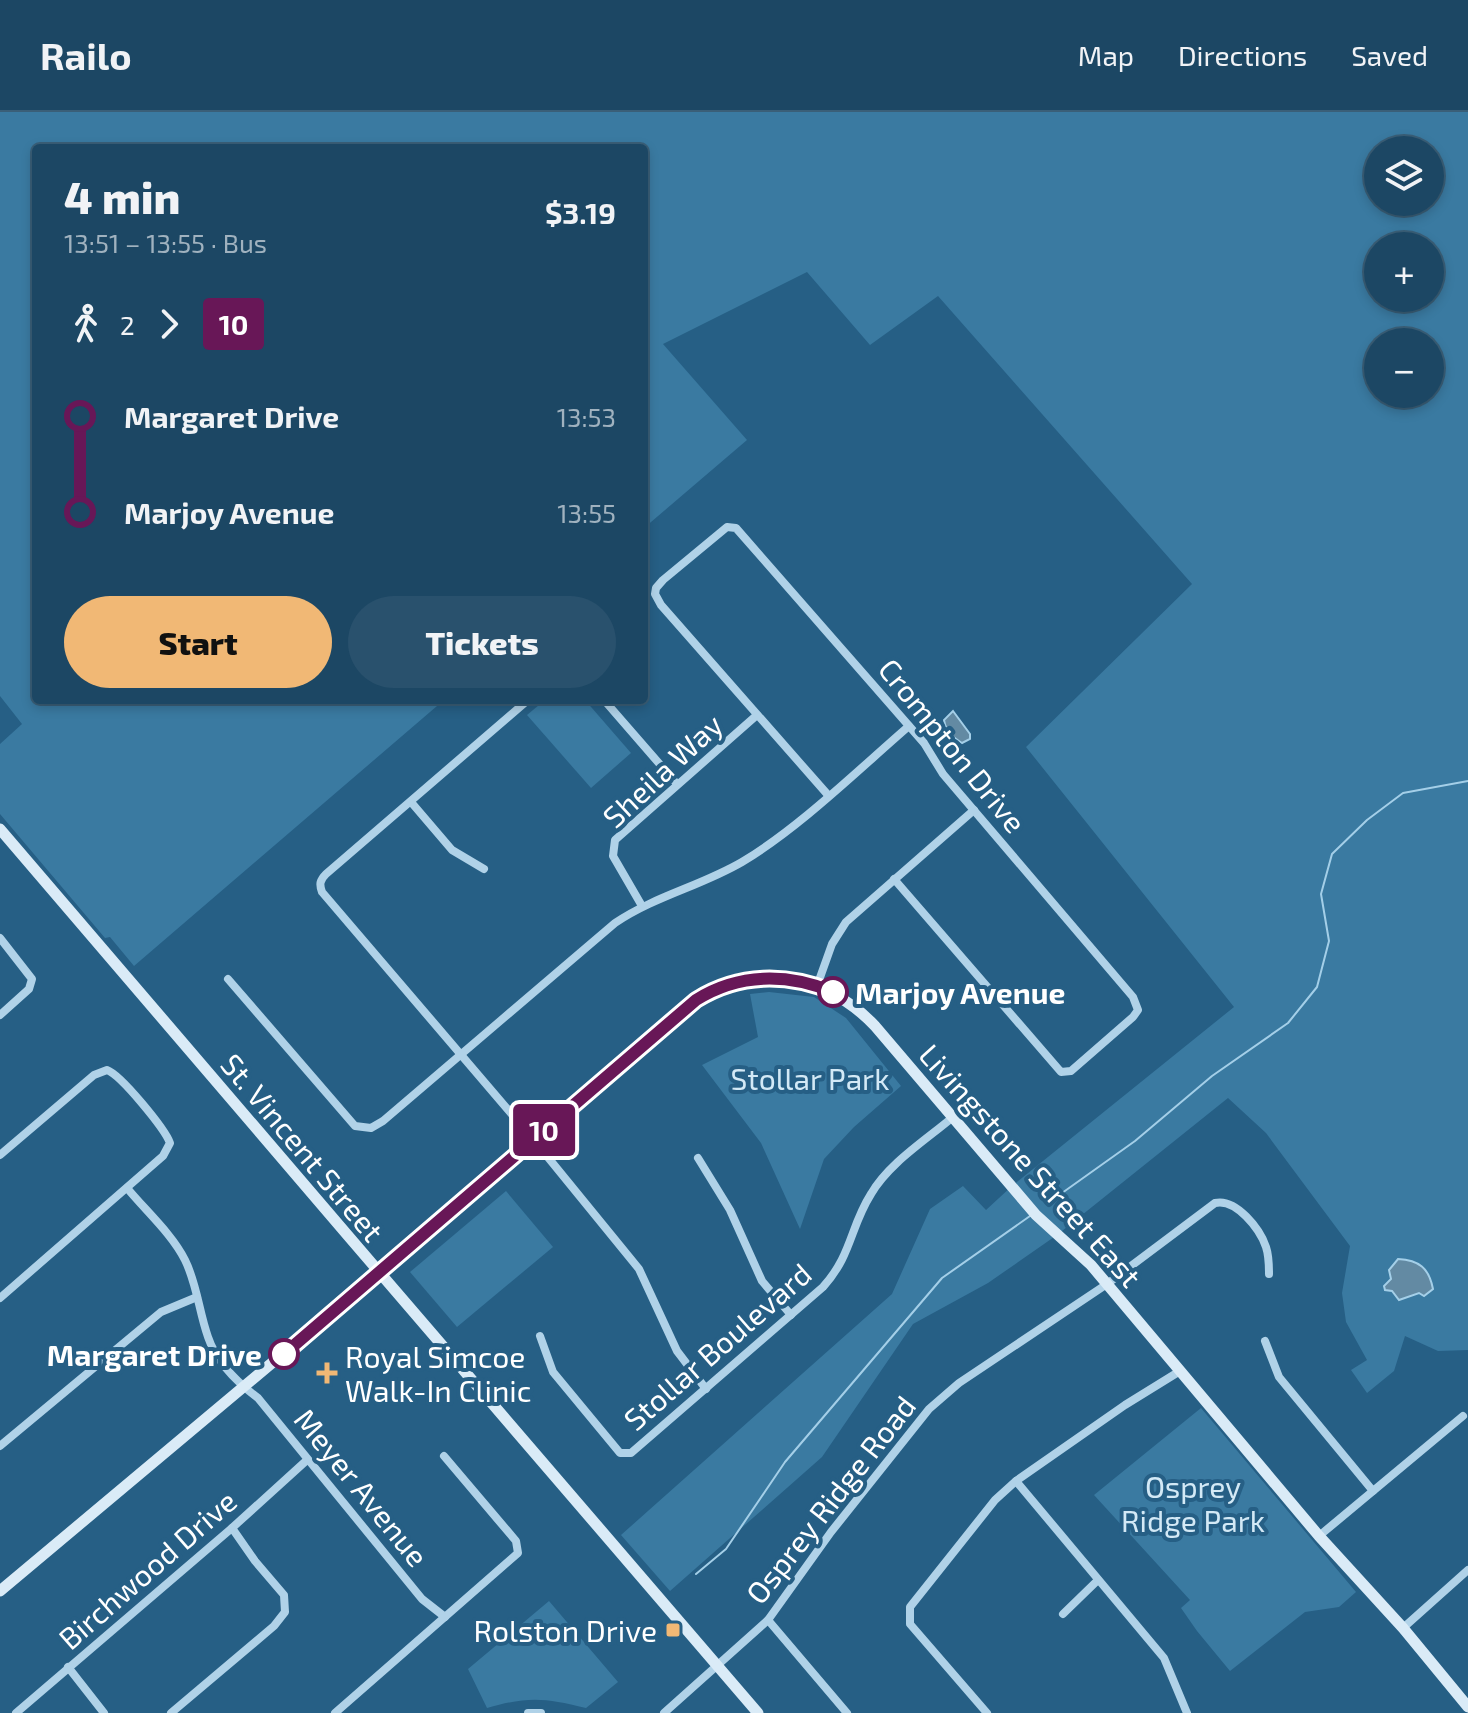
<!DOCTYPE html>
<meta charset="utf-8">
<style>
:root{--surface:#1c4764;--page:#29516d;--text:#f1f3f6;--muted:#a0b2bf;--line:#3a5f78;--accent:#f1b875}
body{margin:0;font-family:"Exo 2",sans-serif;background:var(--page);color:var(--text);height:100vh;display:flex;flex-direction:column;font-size:30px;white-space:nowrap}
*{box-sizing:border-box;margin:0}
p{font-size:26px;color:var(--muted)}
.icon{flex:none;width:44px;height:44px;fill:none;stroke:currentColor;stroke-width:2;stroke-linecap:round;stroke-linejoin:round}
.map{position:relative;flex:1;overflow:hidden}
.side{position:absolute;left:32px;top:32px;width:616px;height:560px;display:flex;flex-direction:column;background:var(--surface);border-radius:8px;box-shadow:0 4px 12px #0003,0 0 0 2px var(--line)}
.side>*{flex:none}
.badge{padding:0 16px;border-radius:6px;font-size:28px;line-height:52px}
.fabs{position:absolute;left:1364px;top:24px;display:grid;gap:16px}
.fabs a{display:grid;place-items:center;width:80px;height:80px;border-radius:50%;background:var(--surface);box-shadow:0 4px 12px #0003,0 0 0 2px var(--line);font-size:40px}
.map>.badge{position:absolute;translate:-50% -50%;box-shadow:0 0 0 4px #fff}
.legs{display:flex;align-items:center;gap:12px;height:88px;padding:0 32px;font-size:26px}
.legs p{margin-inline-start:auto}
.head{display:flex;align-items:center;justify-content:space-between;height:136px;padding:0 32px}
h1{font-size:44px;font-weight:800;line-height:60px}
.button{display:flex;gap:16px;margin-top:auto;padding:16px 32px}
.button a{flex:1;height:92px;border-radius:48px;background:var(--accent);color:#111;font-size:32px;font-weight:800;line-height:92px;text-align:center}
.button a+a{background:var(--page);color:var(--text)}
ul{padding:0 32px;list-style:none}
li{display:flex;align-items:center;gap:28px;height:96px;font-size:30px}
li i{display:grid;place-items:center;width:12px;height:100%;margin:0 10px;background:currentColor}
li i::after{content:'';width:20px;height:20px;margin:-10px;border:6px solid;border-radius:50%;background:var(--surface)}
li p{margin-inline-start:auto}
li:first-child i{background:linear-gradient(#0000 50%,currentColor 0)}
li:last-child i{background:linear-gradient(currentColor 50%,#0000 0)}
header{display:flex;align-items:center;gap:48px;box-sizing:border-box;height:112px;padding:0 40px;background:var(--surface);border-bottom:2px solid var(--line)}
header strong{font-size:38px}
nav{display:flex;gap:44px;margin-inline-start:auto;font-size:28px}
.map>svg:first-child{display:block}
.green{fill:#3a7aa1;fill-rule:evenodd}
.water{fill:#638aa3;stroke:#a4cfe8;stroke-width:2}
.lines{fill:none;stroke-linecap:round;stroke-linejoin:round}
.stream{stroke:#a4cfe8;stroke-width:2}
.street{stroke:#b0d2e8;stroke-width:8}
.secondary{stroke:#daebf7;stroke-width:11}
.line-1-casing{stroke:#fff;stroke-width:18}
.line-1{stroke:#681757;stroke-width:12}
.stop-1-dot{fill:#fff;stroke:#681757;stroke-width:4}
.poi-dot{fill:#f1b875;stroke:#265f85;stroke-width:3}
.labels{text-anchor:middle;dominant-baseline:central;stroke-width:8;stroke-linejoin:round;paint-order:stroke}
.street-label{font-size:30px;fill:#fff;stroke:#265f85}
.stop-label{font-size:30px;font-weight:bold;fill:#fff;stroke:#265f85;text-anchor:start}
.park-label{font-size:30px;fill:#d3e9f6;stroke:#265f85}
.poi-label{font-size:30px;fill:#fff;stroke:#265f85;text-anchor:start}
</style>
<header>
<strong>Railo</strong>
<nav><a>Map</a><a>Directions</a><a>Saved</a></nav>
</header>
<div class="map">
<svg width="1468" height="1601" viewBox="0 0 1468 1601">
<rect width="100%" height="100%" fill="#265f85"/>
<!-- green -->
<g class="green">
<path d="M 0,0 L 1468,0 L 1468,1238 L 1438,1239 L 1405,1224 L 1394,1259 L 1367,1281 L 1351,1258 L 1367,1248 L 1346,1210 L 1342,1181 L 1350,1134 L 1266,1021 L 1228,986 L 1057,1123 L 988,1171 L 913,1212 L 822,1345 L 670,1479 L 621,1423 L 892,1182 L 930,1097 L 963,1074 L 986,1098 L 1012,1074 L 1234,895 L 1026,635 L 1192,472 L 938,184 L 870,233 L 807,160 L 663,232 L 747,328 L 644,416 L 644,36 L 36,36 L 36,588 L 444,588 L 134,854 L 110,825 L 105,826 L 0,702 L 0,632 L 22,612 L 0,584 ZM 1378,38 L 1430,38 L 1430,90 L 1378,90 ZM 1378,134 L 1430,134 L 1430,186 L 1378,186 ZM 1378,230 L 1430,230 L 1430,282 L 1378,282 Z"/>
<polygon points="545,588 585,588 631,641 591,676 527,603"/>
<polygon points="769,880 814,885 846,906 901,974 854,1015 824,1047 800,1117 761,1031 702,953 758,925 750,882"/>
<polygon points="506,1079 553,1135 457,1215 410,1160"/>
<polygon points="1201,1296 1356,1480 1339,1495 1305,1500 1230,1559 1197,1519 1181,1496 1190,1488 1094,1383"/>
<path d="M 549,1489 L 618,1570 L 586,1596 C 545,1586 529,1584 487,1596 L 468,1557 Z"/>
</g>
<!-- water -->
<g class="water">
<path d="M 953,599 L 970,622 L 970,627 L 962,631 C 952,625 946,620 944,608 Z"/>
<path d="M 1398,1147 C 1419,1148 1429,1156 1433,1177 L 1424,1184 L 1419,1181 L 1399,1188 L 1392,1179 L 1385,1178 L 1384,1174 L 1391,1167 L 1389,1158 Z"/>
</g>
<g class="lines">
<!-- stream -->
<g class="stream">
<polyline points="1048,1091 1135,1029 1212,964 1288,911 1317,875 1329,829 1321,782 1332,742 1367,708 1403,681 1468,669"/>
<polyline points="696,1462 726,1437 785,1350 942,1166 1030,1104"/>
</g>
<!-- street -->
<g class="street">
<path d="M 528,588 L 326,762 C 320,768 319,772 322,780 L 533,1027 L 639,1157 L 677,1239 L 706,1277"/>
<polyline points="604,588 677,672"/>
<polyline points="828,683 661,493 655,482 656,476 663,468 727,415 736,416 924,631 943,662 1133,885 1138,898 1133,905 1071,959 1061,960 894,767"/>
<polyline points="411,690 452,738 484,757"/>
<polyline points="642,794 613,744 615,728 757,603"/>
<polyline points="0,826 32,867 29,877 0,903"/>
<path d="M 228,867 L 355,1014 L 371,1016 L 383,1009 L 615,811 C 655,784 701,774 742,750 C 799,716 858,658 909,614"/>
<polyline points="817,874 832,832 846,810 974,698"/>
<path d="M 0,1043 L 94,963 L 107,958 C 121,963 165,1017 170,1031 L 163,1044 L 0,1186"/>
<polyline points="698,1046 730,1098 762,1169 791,1203"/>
<path d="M 127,1076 C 146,1099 172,1122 185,1148 C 197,1172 199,1200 208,1225 C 216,1249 238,1271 258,1286 L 422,1487 L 445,1505"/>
<path d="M 540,1224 L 553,1260 L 620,1341 L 631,1341 L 823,1175 C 852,1143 850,1115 871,1082 C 889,1051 926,1028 953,1005"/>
<polyline points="1265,1229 1279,1265 1373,1379"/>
<polyline points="0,1334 161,1200 197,1185"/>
<polyline points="1016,1369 1164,1546 1187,1601"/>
<polyline points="1319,1424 1463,1304"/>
<polyline points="1063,1502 1098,1468"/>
<polyline points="768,1508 847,1601"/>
<polyline points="1403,1516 1468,1458"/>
<polyline points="68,1555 104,1601"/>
<polyline points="16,1601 232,1416 307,1348"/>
<polyline points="171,1601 274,1514 285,1500 284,1483 255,1449 232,1416"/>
<polyline points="335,1601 518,1441 516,1429 444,1344"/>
<polyline points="528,1601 541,1601"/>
<path d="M 664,1601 L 768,1508 L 831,1420 L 929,1297 L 959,1271 L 1107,1172 L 1215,1091 C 1236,1086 1260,1117 1266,1135 C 1269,1144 1269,1153 1269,1162"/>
<polyline points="987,1601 910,1512 910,1495 995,1388 1016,1369 1125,1293 1180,1259"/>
</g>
<!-- secondary -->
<g class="secondary">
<path d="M 0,717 C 252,1012 505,1307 758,1601"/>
<path d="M 0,1479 L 378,1162 L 696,888 C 756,851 827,863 875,914 L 1036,1103 L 1091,1153 L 1319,1424 L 1403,1516 L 1468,1595"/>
</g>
</g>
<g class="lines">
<!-- line-1 casing -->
<g class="line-1-casing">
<path id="line-1" d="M 284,1242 L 696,888 C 739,861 787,861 833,880"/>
</g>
<!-- line-1 -->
<use href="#line-1" class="line-1"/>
</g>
<!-- markers -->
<g class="stop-1-dot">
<circle cx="833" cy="880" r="14"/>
<circle cx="284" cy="1242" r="14"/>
</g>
<g class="poi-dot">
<path d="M323 1249h8v8h8v8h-8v8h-8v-8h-8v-8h8z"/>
<rect x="665" y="1510" width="16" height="16" rx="4"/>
</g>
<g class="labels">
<!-- street labels -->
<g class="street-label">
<text transform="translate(953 633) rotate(51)">Crompton Drive</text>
<text transform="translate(662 658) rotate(-43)">Sheila Way</text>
<text transform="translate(303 1035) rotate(50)">St. Vincent Street</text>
<text transform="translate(1031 1053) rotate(48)">Livingstone Street East</text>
<text transform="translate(717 1234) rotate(-41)">Stollar Boulevard</text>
<text transform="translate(362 1375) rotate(51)">Meyer Avenue</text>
<text transform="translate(830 1387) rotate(-52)">Osprey Ridge Road</text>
<text transform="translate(147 1457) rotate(-41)">Birchwood Drive</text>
</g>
<!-- stop labels -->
<g class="stop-label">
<text x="855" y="880">Marjoy Avenue</text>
<text x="262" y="1242" text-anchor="end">Margaret Drive</text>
</g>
<!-- park labels -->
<g class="park-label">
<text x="810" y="966">Stollar Park</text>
<text x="1193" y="1374">Osprey<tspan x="1193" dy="34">Ridge Park</tspan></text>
</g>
<!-- poi labels -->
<g class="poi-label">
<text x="345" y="1244">Royal Simcoe<tspan x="345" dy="34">Walk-In Clinic</tspan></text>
<text x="657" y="1518" text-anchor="end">Rolston Drive</text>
</g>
</g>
</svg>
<div class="fabs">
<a><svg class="icon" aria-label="layers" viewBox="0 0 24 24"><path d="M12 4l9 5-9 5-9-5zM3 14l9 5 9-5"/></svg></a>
<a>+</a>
<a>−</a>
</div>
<b class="badge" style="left:544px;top:1018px;background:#681757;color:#fff">10</b>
<section class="side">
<div class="head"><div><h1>4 min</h1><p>13:51 – 13:55 · Bus</p></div><b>$3.19</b></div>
<div class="legs"><svg class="icon" aria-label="walk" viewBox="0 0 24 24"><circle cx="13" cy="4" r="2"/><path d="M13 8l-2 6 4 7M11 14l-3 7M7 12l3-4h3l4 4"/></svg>2<svg class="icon" aria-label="forward" viewBox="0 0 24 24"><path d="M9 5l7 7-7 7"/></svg><b class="badge" style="background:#681757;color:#fff">10</b></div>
<ul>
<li><i style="color:#681757"></i><b>Margaret Drive</b><p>13:53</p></li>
<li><i style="color:#681757"></i><b>Marjoy Avenue</b><p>13:55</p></li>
</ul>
<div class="button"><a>Start</a><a>Tickets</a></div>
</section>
</div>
